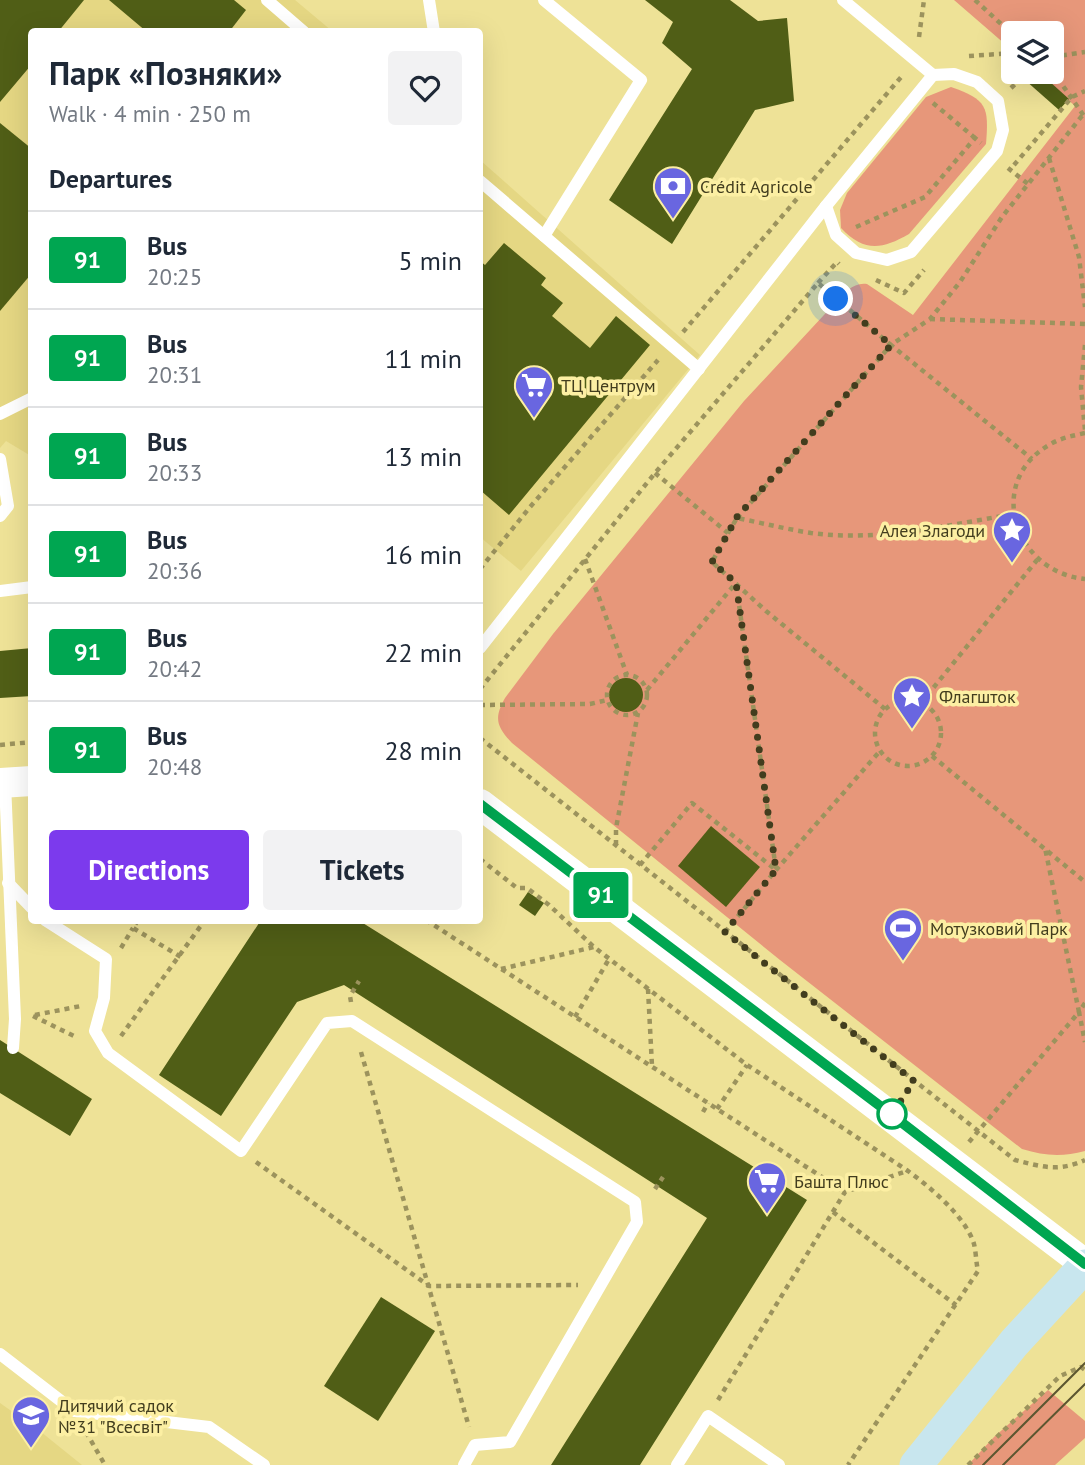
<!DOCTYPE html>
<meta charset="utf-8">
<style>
:root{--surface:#fff;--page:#f2f2f3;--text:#1f2937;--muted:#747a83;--line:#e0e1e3;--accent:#7c3aed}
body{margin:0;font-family:"PT Sans",sans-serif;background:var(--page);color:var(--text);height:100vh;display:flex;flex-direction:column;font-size:26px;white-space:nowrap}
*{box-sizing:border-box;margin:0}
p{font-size:23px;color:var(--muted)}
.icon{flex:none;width:38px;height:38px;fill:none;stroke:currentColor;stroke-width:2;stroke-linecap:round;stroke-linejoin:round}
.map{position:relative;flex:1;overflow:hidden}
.panel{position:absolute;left:28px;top:28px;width:455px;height:896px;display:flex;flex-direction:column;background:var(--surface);border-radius:7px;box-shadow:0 7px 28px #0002}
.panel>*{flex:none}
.badge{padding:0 14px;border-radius:5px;font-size:24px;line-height:46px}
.fabs{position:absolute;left:1001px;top:21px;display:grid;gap:14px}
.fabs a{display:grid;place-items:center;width:63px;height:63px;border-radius:7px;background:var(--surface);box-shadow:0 7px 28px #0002;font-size:35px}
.you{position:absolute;width:35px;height:35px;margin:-18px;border:5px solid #fff;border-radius:50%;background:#1a73e8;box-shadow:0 0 0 10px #1a73e833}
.map>.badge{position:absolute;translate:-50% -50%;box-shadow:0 0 0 4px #fff}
h2{padding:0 21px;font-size:26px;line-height:63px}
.round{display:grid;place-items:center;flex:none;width:74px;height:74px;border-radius:7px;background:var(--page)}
.summary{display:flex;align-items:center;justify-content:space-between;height:119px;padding:0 21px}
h1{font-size:33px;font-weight:800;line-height:52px}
.primary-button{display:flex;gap:14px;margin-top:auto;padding:14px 21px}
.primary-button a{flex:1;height:80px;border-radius:7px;background:var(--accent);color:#fff;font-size:28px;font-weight:800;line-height:80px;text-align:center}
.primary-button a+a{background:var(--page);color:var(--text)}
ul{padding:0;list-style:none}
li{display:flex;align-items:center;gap:21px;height:98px;padding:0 21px;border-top:2px solid var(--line)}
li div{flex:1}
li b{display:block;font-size:26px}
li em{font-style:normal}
li .badge{min-width:77px;font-weight:700;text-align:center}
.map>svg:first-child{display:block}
.built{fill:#e5d783}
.green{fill:#e7977a}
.building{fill:#505e16}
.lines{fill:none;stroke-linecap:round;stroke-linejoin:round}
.path{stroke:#9c935d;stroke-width:4.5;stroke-dasharray:5 5;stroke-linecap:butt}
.service{stroke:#fff;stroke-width:12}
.tertiary{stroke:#fff;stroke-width:30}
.secondary{stroke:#c8e6ee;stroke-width:33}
.tram{stroke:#5c5630;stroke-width:2}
.line-casing{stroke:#fff;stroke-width:16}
.line{stroke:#00a651;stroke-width:10}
.walk{stroke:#423d1e;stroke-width:7;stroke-dasharray:0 12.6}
.stop-dot{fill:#fff;stroke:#00a651;stroke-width:3.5}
.labels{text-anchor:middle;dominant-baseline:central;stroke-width:7;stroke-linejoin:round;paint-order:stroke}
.poi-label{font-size:18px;fill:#423d1e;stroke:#fcefa3;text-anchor:start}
</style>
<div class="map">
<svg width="1085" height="1465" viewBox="0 0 1085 1465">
<rect width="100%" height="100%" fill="#eee297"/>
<!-- built -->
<g class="built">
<polygon points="0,0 295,0 332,31 32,32 31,456 6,441 0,448"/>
<polygon points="480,160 700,355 521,571 480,537"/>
<polygon points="0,1403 41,1432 82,1465 0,1465"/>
</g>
<!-- green -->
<g class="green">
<path d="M 954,0 L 1085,0 L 1085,1151 C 1062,1157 1045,1156 1022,1149 L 780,960 L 512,743 C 496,726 494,718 505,698 L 553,634 L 744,401 L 836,302 C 845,293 853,282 867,284 L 913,315 L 1075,106 L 1037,72 L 1052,72 L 1052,33 L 1013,33 L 1013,51 Z"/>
<path d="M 951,87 C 987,100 989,106 986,144 L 909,234 C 881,250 864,252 841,228 L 840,210 L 847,193 L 926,97 Z"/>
<polygon points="1048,1390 1085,1421 1085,1438 1055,1465 968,1465 994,1437"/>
</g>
<!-- building -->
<g class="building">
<polygon points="0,0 84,0 58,32 32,32 32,64 0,102"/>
<polygon points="109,0 234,0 246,10 229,32 147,32"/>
<polygon points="645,0 730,0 758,21 787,18 794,101 755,110 672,244 609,200 692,69 662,43 673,22"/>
<polygon points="1032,72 1039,72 1069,99 1059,110 1025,80"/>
<polygon points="0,123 32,149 32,273 0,311"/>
<polygon points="504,243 546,278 541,285 563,303 552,316 590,348 616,316 650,345 509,515 480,490 480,261 485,265"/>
<polygon points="32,648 32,696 0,698 0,651"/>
<circle cx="626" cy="695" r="17"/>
<polygon points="711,826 760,867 726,907 678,866"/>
<polygon points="528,892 544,903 535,916 519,905"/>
<polygon points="261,920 358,920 807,1200 640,1465 551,1465 707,1218 344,985 297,1002 221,1116 159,1075"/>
<polygon points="0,1040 92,1099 70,1136 0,1093"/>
<polygon points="381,1297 435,1331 378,1421 324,1386"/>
</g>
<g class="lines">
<!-- path -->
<g class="path">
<polyline points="975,0 1013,35"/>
<polyline points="919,37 924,0"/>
<polyline points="969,56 1013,53"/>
<polyline points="1052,57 1085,52"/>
<polyline points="1052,70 1084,116"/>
<polyline points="1011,88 1028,72"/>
<polyline points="933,103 975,138"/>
<polyline points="1049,158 1079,257 1085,307"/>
<polyline points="1014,165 1072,97 1085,91"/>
<polyline points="1008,168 1028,184"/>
<polyline points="856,227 925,197 975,138 981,143"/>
<polyline points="876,280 904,293 924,270"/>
<polyline points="818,283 837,262 839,264"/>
<polyline points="930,319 1085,324"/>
<polyline points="683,332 902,76"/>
<polyline points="1085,345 1081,387 1085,430"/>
<path d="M 1085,433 C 1072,436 1060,438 1049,445 C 985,482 1014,572 1085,579"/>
<polyline points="655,473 728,533 712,562 766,611 885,709"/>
<polyline points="737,518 891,345 1032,459"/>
<path d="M 728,533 L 737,518 C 762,523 786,529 811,533 C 878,542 948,525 1014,514"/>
<polyline points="585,559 627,675"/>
<polyline points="480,569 530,507 658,360"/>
<circle cx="627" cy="695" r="20"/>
<polyline points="480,689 655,473 818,283 891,345 930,319 960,282 1002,217 1085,112"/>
<polyline points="647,690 735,584"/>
<circle cx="908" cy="733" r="33"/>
<polyline points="921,703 1037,560"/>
<polyline points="480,705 590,704 607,700"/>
<path d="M 480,738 L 1015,1160 C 1042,1167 1059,1172 1085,1160"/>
<polyline points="0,745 32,742"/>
<polyline points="932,756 1085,882"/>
<polyline points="616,845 616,828 638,713"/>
<path d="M 480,859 L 517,888 L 527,888 L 549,905 L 594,947 L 747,1065 L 908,1171 C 930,1187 966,1217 974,1244 C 976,1252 976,1262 978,1271 L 848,1465"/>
<polyline points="640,865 692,803 776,870 736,583"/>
<polyline points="138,920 133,928 181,957"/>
<polyline points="426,920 845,1192"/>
<polyline points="725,932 776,870 880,751"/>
<polyline points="121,948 133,928"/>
<polyline points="501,969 594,947"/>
<polyline points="648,989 652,1066"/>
<polyline points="351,1002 350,996 359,981"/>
<polyline points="1085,1003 1079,1012 1085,1042"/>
<polyline points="35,1015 81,1006"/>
<polyline points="33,1016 76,1037"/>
<polyline points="575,1017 609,959"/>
<polyline points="121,1036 205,920"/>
<polyline points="361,1052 469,1427"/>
<polyline points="717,1109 747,1065"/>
<polyline points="703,1112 708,1103"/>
<polyline points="969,1142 1079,1012 1045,848"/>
<polyline points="256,1162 429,1286 578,1285"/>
<polyline points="655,1189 663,1177"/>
<polyline points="833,1212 956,1305"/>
<polyline points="718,1400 845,1192 907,1171"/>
<polyline points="86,1432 105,1465"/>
<polyline points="968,1465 1060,1376 1081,1367 1085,1370"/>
</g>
<!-- service -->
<g class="service">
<polyline points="267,0 304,32"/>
<polyline points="429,0 434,32"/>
<polyline points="480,181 699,369"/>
<polyline points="826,206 836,235 856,253 887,260 911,252 997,151 1003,130 998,101 977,82 954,74 933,75 843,0"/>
<polyline points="544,236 641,80 544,0"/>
<polyline points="0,414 32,398"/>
<polyline points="0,459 8,506 0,516"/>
<polyline points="0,591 32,587"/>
<polyline points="480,648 826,206 933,75"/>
<polyline points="5,783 15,1019 13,1048"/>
<polyline points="8,883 32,908"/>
<polyline points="45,920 106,959 104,998 95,1031 108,1053 241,1151 327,1023 352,1021 635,1202 637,1222 510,1442 475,1445 464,1465"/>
<polyline points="0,1354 74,1411 209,1427 264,1465"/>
<polyline points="677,1465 708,1416 779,1465"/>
</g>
<!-- tertiary -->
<g class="tertiary">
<polyline points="0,783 32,781"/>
<polyline points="480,804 1085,1264"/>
</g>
<!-- secondary -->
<polyline class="secondary" points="916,1465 1014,1343 1085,1266"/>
<!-- tram -->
<g class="tram">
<polyline points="983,1465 1085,1363"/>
<polyline points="1003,1465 1085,1384"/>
</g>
</g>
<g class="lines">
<!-- line casing -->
<g class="line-casing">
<polyline id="line" points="480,804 892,1115 1085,1264"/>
</g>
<!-- line -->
<use href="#line" class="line"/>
<!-- walk -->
<polyline class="walk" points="836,299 891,345 737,517 712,562 736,583 776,870 725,932 914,1081 892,1114"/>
</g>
<!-- icons -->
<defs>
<g id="bank-pin" transform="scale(2.0125)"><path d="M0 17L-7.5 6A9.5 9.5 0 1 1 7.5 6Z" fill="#6966e0" stroke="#fcefa3"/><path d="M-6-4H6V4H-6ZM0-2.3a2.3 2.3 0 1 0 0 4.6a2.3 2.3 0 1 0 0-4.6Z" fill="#fff"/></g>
<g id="supermarket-pin" transform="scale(2.0125)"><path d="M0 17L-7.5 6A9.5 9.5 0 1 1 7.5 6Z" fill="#6966e0" stroke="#fcefa3"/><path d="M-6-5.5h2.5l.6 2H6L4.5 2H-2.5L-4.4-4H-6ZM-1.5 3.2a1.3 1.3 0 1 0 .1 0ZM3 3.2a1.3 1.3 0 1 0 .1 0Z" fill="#fff"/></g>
<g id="sight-pin" transform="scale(2.0125)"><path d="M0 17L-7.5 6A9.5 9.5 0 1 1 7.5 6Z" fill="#6966e0" stroke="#fcefa3"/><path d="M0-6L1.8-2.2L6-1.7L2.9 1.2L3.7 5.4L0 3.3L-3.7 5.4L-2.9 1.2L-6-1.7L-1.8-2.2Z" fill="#fff"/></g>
<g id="stadium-pin" transform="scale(2.0125)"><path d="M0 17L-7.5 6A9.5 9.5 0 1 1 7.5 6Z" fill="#6966e0" stroke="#fcefa3"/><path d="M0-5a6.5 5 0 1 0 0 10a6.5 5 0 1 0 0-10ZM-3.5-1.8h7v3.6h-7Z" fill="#fff"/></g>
<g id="school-pin" transform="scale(2.0125)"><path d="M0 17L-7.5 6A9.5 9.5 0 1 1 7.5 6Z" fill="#6966e0" stroke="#fcefa3"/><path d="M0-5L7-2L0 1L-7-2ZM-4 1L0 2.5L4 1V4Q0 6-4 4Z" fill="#fff"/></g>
</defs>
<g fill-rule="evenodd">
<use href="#bank-pin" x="673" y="186"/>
<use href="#supermarket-pin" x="534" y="385"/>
<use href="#sight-pin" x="1012" y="530"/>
<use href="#sight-pin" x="912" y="696"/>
<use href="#stadium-pin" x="903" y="928"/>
<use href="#supermarket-pin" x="767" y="1181"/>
<use href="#school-pin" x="31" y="1415"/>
</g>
<!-- markers -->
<circle class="stop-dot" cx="892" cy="1114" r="14"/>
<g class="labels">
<!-- poi labels -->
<g class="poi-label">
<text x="700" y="186">Crédit Agricole</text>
<text x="561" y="385">ТЦ Центрум</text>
<text x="985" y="530" text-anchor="end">Алея Злагоди</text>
<text x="939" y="696">Флагшток</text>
<text x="930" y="928">Мотузковий Парк</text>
<text x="794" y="1181">Башта Плюс</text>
<text x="58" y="1405">Дитячий садок<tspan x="58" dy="21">№31 "Всесвіт"</tspan></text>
</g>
</g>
</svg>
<div class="fabs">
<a><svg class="icon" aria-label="layers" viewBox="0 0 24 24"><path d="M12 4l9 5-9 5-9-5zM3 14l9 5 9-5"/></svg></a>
</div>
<div class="you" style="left:836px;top:299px"></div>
<b class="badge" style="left:601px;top:895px;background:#00a651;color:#fff">91</b>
<section class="panel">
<div class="summary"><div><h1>Парк «Позняки»</h1><p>Walk · 4 min · 250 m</p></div><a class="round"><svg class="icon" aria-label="heart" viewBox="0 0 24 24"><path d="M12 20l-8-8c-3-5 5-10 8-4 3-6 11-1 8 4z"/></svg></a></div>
<h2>Departures</h2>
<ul>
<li><span class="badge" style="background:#00a651;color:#fff">91</span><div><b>Bus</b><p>20:25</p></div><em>5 min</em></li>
<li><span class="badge" style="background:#00a651;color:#fff">91</span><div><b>Bus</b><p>20:31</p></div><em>11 min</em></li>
<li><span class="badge" style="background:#00a651;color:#fff">91</span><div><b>Bus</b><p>20:33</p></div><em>13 min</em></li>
<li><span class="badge" style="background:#00a651;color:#fff">91</span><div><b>Bus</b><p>20:36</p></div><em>16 min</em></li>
<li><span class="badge" style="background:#00a651;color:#fff">91</span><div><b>Bus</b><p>20:42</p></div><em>22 min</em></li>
<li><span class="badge" style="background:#00a651;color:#fff">91</span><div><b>Bus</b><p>20:48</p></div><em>28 min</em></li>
</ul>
<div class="primary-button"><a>Directions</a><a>Tickets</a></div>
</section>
</div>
